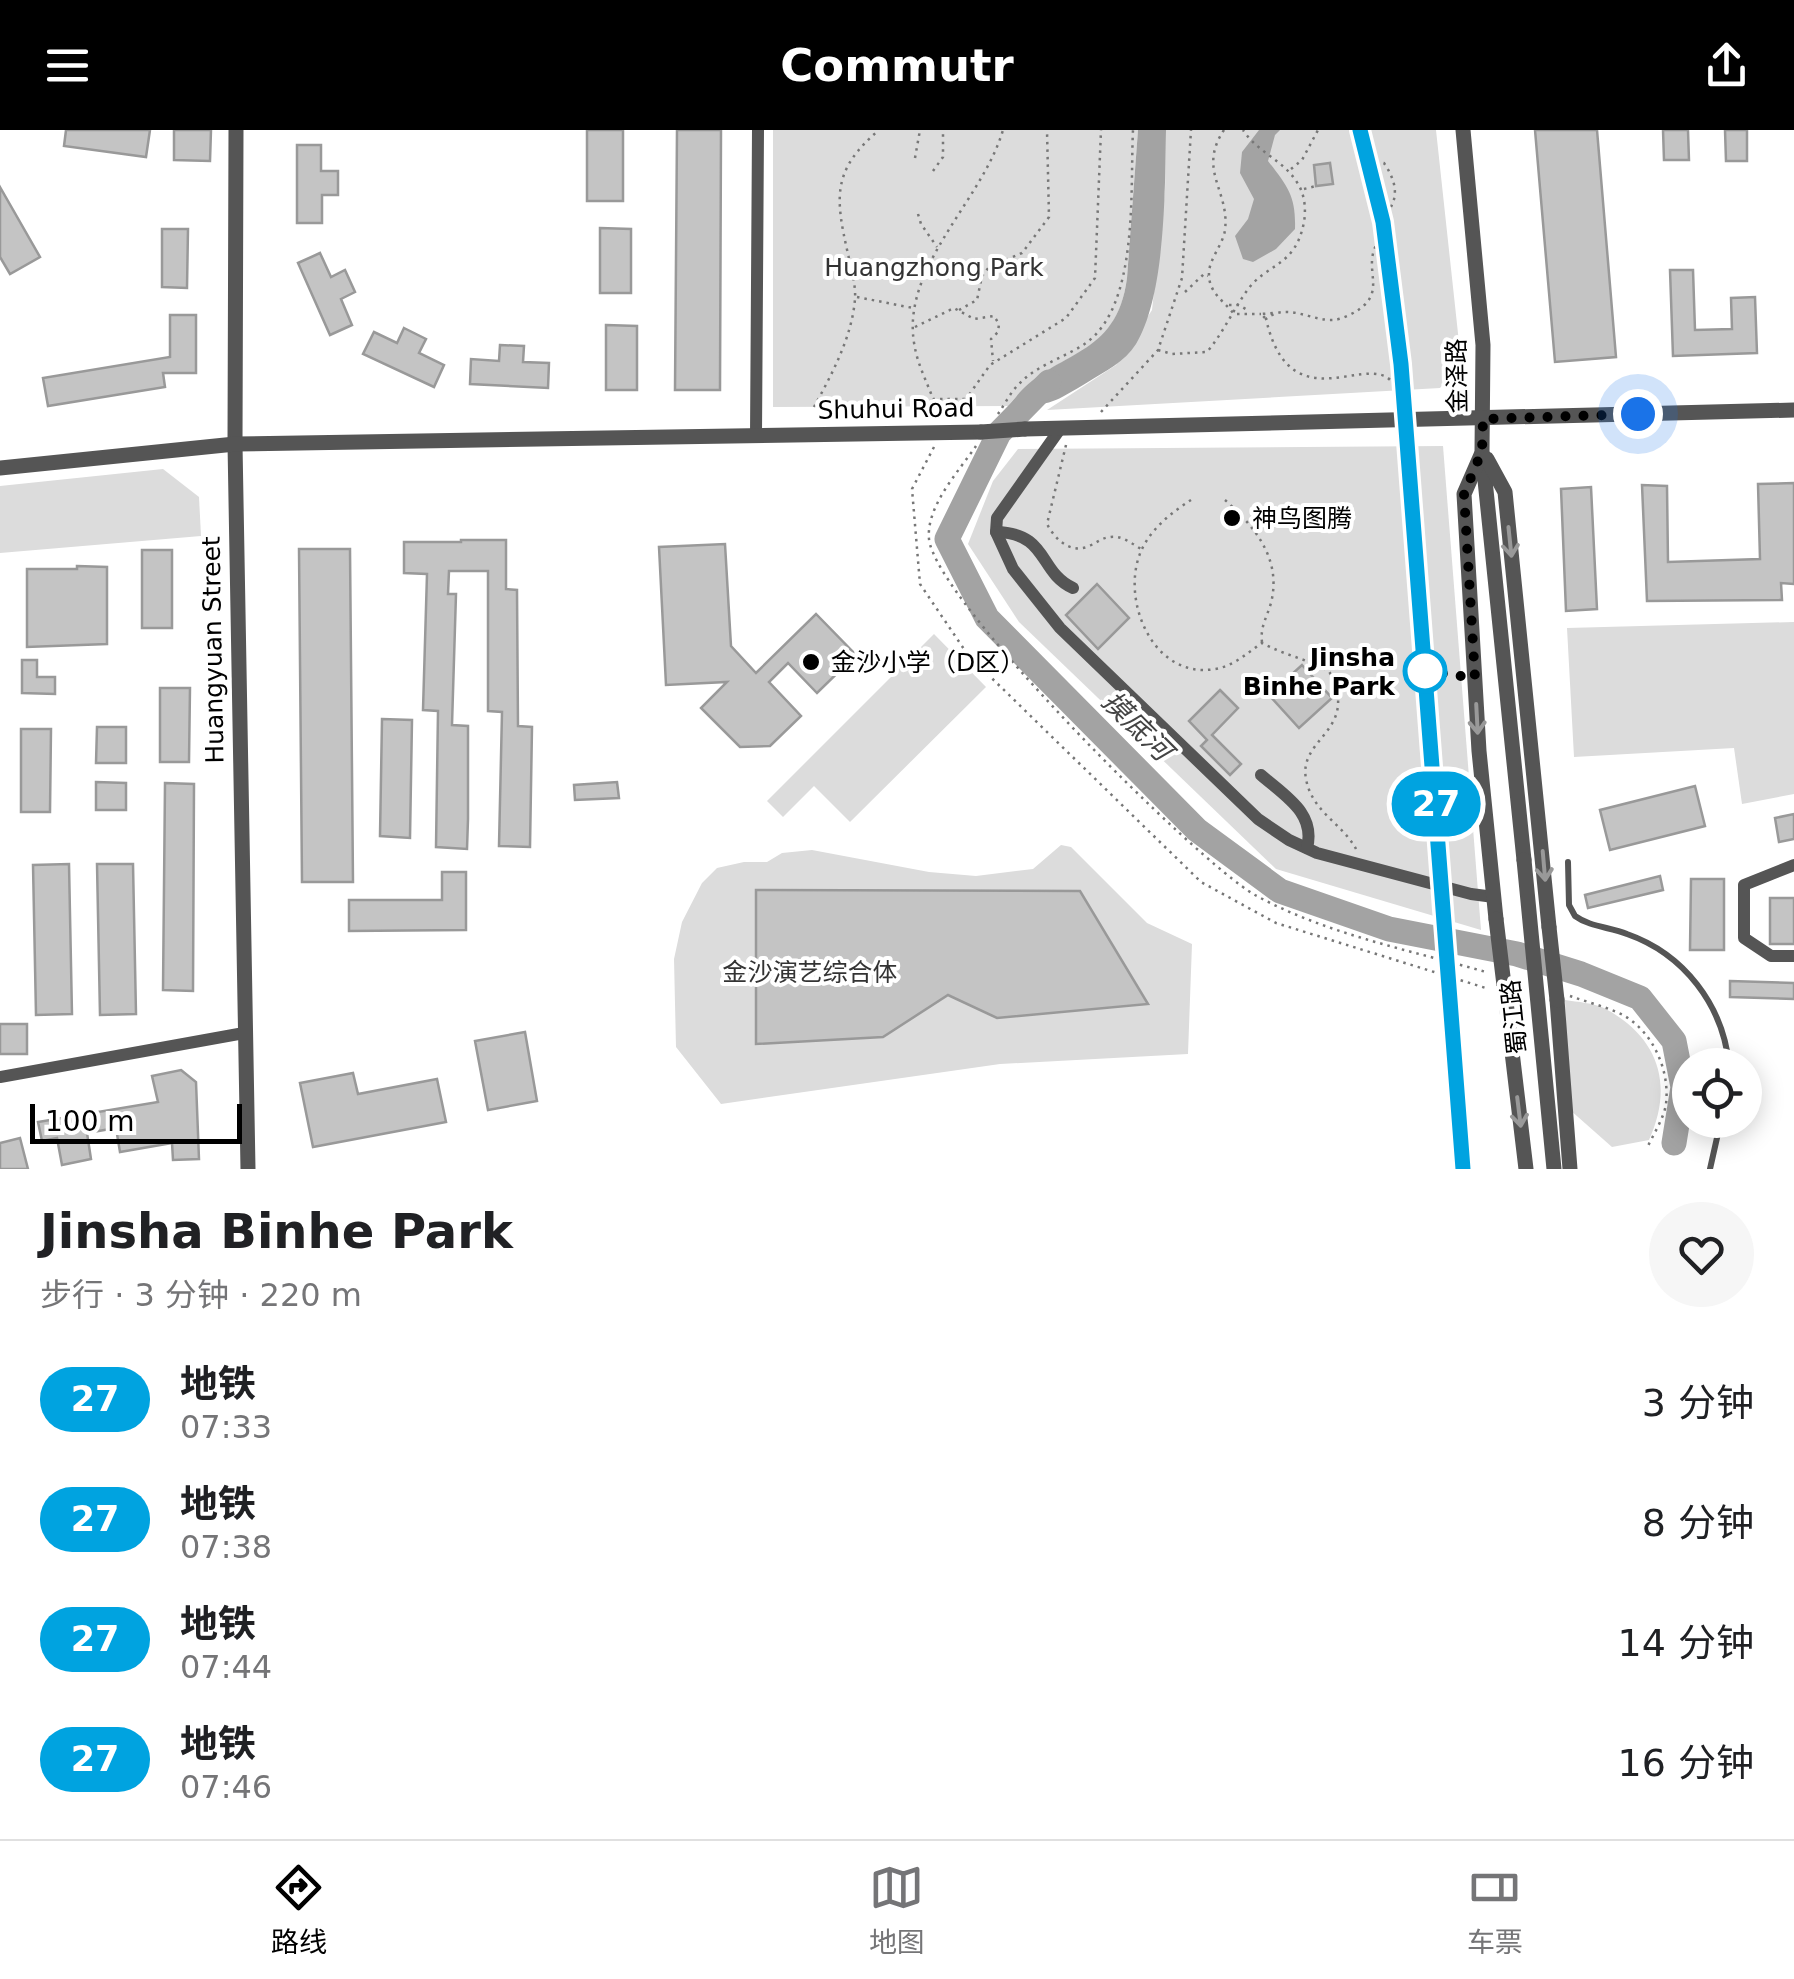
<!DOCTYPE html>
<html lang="zh">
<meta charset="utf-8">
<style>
:root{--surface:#fff;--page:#f6f6f6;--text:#202124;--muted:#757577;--line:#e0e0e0;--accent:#000}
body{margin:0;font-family:"DejaVu Sans","Noto Sans SC",sans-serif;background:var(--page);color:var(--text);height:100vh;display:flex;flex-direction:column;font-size:38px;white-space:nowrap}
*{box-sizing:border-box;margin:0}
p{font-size:32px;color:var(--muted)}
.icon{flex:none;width:55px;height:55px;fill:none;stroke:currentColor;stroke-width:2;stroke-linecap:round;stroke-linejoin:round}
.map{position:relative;height:1039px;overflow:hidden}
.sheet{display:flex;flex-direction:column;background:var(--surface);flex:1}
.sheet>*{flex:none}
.badge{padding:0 20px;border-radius:32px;font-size:35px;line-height:65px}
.fabs{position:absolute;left:1672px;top:918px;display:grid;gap:20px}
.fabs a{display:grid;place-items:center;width:90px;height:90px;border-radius:50%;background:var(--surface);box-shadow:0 5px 25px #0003;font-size:50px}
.scale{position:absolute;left:30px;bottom:25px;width:212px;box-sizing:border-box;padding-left:10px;border:5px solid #000;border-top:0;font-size:28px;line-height:35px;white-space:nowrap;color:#000;-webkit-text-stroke:8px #fff;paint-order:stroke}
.you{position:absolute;width:50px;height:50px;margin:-25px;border:8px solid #fff;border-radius:50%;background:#1a73e8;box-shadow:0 0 0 15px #1a73e833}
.map>.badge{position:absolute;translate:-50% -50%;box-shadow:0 0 0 5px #fff}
.round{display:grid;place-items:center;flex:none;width:105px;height:105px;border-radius:52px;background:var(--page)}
.head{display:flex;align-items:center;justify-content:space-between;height:170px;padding:0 40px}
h1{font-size:48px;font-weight:700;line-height:75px}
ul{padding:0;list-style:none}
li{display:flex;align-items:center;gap:30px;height:120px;padding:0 40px}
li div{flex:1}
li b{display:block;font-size:38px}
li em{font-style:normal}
li .badge{min-width:110px;font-weight:700;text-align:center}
header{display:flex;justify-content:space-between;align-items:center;height:130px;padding:0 40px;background:var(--accent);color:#fff;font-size:45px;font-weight:700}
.menu{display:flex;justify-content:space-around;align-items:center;height:140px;border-top:2px solid var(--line);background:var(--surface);font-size:28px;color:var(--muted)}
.menu a{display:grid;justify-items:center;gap:5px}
.menu .active{color:var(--accent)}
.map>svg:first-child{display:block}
.green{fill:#dcdcdc}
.water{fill:#a3a3a3}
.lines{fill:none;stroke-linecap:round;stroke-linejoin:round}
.river{stroke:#a3a3a3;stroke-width:25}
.building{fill:#c4c4c4;stroke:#999;stroke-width:2.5}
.path{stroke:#777;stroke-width:2.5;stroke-dasharray:2.5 5;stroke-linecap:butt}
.service{stroke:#555;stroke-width:6}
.minor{stroke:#555;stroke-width:12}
.tertiary{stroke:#555;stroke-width:15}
.tertiary-bridge{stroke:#555;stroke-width:15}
.oneway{stroke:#999}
.line-casing{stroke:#fff;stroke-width:22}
.line{stroke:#00a3e0;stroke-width:15}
.walk{stroke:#000;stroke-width:10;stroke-dasharray:0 18}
.poi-dot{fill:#000;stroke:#fff;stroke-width:4}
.stop-dot{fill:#fff;stroke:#00a3e0;stroke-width:5}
.labels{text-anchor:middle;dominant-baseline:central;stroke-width:8;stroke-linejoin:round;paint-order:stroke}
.park-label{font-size:25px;fill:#333;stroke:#fff}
.street-label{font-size:25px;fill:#000;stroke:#fff}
.poi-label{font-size:25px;fill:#000;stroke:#fff;text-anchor:start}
.stop-label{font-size:25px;font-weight:bold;fill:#000;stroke:#fff;text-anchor:end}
.water-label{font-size:28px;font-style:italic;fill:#444;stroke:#fff}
</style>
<header><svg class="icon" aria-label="menu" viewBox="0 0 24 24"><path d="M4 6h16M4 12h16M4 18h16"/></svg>Commutr<svg class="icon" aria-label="share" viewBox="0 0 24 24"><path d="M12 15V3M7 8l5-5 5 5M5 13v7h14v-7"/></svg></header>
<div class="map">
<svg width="1794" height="1039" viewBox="0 0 1794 1039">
<rect width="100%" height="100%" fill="#fff"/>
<!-- green -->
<g class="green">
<path d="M 773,0 L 1138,0 L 1127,148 C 1116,235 1050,217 1009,276 L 773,277 Z"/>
<polygon points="1166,0 1436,0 1461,231 1440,258 1047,280 1116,235 1152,180 1165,61"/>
<polygon points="1443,316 1481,800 1276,739 1019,492 968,414 993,351 1018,319"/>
<polygon points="163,339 199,367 201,406 0,423 0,356"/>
<polygon points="1794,492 1794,664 1742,674 1734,618 1574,627 1567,498"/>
<polygon points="934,504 986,557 850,692 814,656 783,687 767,671"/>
<polygon points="1061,715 1071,717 1147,793 1192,814 1188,924 1000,934 721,974 676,917 674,829 682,792 702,753 717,738 744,732 767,732 782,723 812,720 929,742 976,746 1033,739"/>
<path d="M 1565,870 C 1578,872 1593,873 1604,878 C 1659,907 1674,955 1649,1010 L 1612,1017 L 1569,979 Z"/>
</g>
<!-- water -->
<g class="water">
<path d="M 1138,0 L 1166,0 C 1165,58 1166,164 1136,214 C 1125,232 1105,241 1088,252 C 1051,274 1052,275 1009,276 C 1048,218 1116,234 1127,148 Z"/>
<path d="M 1259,0 L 1280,0 L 1275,5 L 1268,31 C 1288,57 1296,66 1295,99 L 1276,119 L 1253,132 L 1243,129 L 1235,106 L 1248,89 L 1254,69 L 1240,43 L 1242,22 Z"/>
</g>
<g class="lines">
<!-- river -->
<polyline class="river" points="1049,252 999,303 947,409 987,488 1197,700 1280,761 1389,799 1517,824 1581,844 1640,868 1674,911 1683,957 1674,1013"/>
</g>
<!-- building -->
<g class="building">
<polygon points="66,0 150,0 146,27 64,16"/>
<polygon points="174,0 211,0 210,31 174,30"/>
<rect x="587" y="0" width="36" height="71"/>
<polygon points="677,0 721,0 720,260 675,260"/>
<polygon points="1535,0 1597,0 1616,227 1555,232"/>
<polygon points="1663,0 1688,0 1689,30 1664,30"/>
<polygon points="1725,0 1747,0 1747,31 1726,31"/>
<polygon points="297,15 321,15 321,41 338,41 338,65 322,65 322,93 297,93"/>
<polygon points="1330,33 1333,54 1316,56 1314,35"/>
<polygon points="0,57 40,127 10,144 0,127"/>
<polygon points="600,98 631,99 631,163 600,163"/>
<polygon points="162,99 188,99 187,158 162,157"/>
<polygon points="320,123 331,147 345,140 355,162 341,169 352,195 330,205 298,133"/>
<polygon points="1670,140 1693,140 1695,200 1732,199 1731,168 1755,167 1757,223 1673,226"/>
<polygon points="170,185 196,185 196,243 163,243 165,257 48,276 43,248 170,227"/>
<polygon points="606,195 637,196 637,260 606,260"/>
<polygon points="404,198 426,209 419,223 444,235 434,257 363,224 374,202 397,213"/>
<polygon points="500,215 524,216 523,232 549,233 548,258 470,254 471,229 499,231"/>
<polygon points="1794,353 1794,454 1781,453 1782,470 1647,471 1642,355 1667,356 1668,432 1760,429 1758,354"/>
<polygon points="1591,357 1597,479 1566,481 1561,359"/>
<polygon points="461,410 506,410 506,459 517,460 518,596 532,597 530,717 499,716 502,582 488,581 488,441 449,441 448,464 456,464 452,595 468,596 468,689 467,719 436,717 438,581 423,580 427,444 404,443 404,412 461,412"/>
<polygon points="725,414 731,516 756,543 816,484 856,525 817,563 788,533 769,552 801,586 770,616 740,617 701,578 727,552 666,555 659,417"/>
<polygon points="299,419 350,419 353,752 302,752"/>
<rect x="142" y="420" width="30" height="78"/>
<polygon points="77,436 107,437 107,514 27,517 27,439 77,439"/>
<polygon points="1097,454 1129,488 1098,519 1066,485"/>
<polygon points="22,530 37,530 37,547 55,547 55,564 22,563"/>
<polygon points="1302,535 1332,568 1299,598 1269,565"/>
<polygon points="160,558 190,558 189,632 160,632"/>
<polygon points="1220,560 1238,578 1212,605 1241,634 1230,645 1201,616 1207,610 1189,591"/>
<polygon points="382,589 412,590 410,708 380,706"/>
<polygon points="97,597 126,597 126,633 96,633"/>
<polygon points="21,599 51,599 50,682 21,682"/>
<polygon points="96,652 126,653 126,680 96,680"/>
<polygon points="617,652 619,668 575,670 574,655"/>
<polygon points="165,653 194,654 193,861 163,860"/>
<polygon points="1695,656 1705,696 1610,720 1600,680"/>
<polygon points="1794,684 1794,709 1779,712 1775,688"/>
<polygon points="69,734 72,884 36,885 33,735"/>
<polygon points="97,734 133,734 136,884 100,885"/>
<polygon points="442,742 466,742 466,800 349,801 349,770 442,770"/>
<polygon points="1660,746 1663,760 1588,778 1585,765"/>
<polygon points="1691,749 1724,749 1724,820 1690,820"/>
<polygon points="756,760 1080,761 1148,874 997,888 948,865 883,907 756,914"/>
<rect x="1770" y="768" width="24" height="46"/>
<polygon points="1730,851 1794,853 1794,869 1730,867"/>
<rect x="0" y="894" width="27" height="30"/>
<polygon points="525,902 537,971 488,980 475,911"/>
<polygon points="181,940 196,952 199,1029 173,1030 172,1013 120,1022 116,998 87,1003 91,1029 62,1035 57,1008 42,1011 38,992 158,972 152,946"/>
<polygon points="353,943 358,964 437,949 446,992 313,1017 300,953"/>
<polygon points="20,1008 28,1039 0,1039 0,1013"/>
</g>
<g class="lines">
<!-- path -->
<g class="path">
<path d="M 1224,0 C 1197,40 1230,61 1225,100 C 1223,115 1208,130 1209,145 C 1209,163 1225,172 1234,184 L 1261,184"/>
<path d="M 1363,0 C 1363,19 1356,35 1367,53 C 1373,64 1387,70 1388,84 C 1389,97 1378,109 1374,120 C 1366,144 1386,164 1355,182 C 1350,185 1339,190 1333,190 C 1311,191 1286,172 1266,189 C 1294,310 1392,195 1399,274"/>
<polyline points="915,28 920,0"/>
<polyline points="1291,39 1302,30 1318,0"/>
<polyline points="933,41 943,27 943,0"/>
<path d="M 1366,52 L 1376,32 L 1384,33 C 1394,48 1400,64 1389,80"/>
<polyline points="1304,59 1316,56"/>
<polyline points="918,84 921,94 937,117"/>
<polyline points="1185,162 1204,144 1208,146"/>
<polyline points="857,167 913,178"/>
<polyline points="1229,175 1239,175 1249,181"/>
<polyline points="959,180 977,170 982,146 989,137 1022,123 1049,87 1047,0"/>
<polyline points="1265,188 1261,184 1273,183"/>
<polyline points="915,197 954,178 974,189 994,186 999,194 998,202 991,209 993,231"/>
<path d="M 1158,220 L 1172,224 L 1207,222 C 1223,203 1232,182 1246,162 C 1266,132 1295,139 1304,92 C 1306,80 1305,65 1298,54 C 1284,30 1258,23 1243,0"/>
<path d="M 965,269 L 933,269 C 927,252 918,235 915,218 C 898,139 982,72 1003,0"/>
<path d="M 814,277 C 832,244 852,207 855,169 C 856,155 851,138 848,124 C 835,67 832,40 879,0"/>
<polyline points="1101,282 1158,220 1182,148 1191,0"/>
<path d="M 998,284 C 1005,274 1011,261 1020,253 C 1037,235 1066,227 1086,213 C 1139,175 1130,60 1133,0"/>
<polyline points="952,289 990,235 1066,188 1095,148 1101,0"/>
<path d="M 1066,315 L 1047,394 C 1055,409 1069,423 1087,417 C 1095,414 1101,408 1110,407 C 1121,405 1131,413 1141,419"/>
<path d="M 976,316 C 959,341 926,376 929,409 C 935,470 1196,731 1255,765 C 1326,804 1409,820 1486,842"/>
<polyline points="934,317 912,359 920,454 968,525 1201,752 1276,793 1489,859"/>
<path d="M 1191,370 C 1172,382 1152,398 1142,419 C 1119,467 1152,550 1215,539 C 1234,536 1247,523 1262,513 C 1284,525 1307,529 1329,541 C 1361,601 1298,607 1306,649 C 1312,682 1342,693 1356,719"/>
<path d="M 1225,370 C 1255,397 1282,429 1271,473 C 1267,487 1260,497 1262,512"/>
<path d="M 1570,866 C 1587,872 1607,877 1623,885 C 1653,902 1670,940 1666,974 C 1664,988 1653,1005 1647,1018"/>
</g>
<!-- service -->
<g class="service">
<path d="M 1568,732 L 1569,775 L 1575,786 C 1590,797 1610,797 1627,804 C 1684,824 1723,875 1729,935"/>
<polyline points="1710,1039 1721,990"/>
</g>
<!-- minor -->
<g class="minor">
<polyline points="1060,299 997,388 996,402 1013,439 1060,498 1258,689 1289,710 1317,723 1471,764 1494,767"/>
<polyline points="756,306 758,0"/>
<path d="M 996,402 C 1049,403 1038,442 1073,458"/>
<path d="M 1261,645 C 1285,666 1316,683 1307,718"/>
<polyline points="1794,735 1744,755 1744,808 1771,826 1794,826"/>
<polyline points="0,947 244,903"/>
</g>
<!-- tertiary -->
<g class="tertiary">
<polyline points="236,0 235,314 248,1039"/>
<polyline points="1463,0 1483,215 1482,321 1524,730"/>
<polyline points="1025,299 1794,280"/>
<polyline points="1481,325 1464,364 1479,621 1496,789"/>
<polyline points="1487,329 1505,362 1549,797"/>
<polyline points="0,338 235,314 981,302"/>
<polyline points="1504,855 1526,1039"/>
<polyline points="1557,870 1570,1039"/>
</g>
<!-- tertiary-bridge -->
<g class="tertiary-bridge">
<polyline points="981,302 1025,299"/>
<polyline points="1524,730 1554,1039"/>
<polyline points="1496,789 1504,855"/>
<polyline points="1549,797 1557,870"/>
</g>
</g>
<!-- one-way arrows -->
<defs><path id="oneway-shaft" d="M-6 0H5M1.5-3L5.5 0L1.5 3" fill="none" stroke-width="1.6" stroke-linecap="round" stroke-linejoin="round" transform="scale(2.5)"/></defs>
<g class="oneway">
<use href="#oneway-shaft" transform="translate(1510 412) rotate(84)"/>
<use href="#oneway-shaft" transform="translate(1477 589) rotate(87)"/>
<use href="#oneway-shaft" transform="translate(1544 736) rotate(85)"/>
<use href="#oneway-shaft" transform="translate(1519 982) rotate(83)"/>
</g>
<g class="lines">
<!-- line casing -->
<g class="line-casing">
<polyline id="line" points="1360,0 1383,92 1401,234 1463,1039"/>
</g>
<!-- line -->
<use href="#line" class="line"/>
<!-- walk -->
<polyline class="walk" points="1425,541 1475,548 1464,364 1482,321 1483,289 1638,284"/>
</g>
<!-- markers -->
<g class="poi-dot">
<circle cx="1232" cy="388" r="10"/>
<circle cx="811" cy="532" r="10"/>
</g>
<circle class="stop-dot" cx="1425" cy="541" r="20"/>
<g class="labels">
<!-- park labels -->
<g class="park-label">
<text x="934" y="137">Huangzhong Park</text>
<text x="810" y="842">金沙演艺综合体</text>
</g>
<!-- street labels -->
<g class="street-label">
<text transform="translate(1457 246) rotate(-91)">金泽路</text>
<text transform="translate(896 279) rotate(-1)">Shuhui Road</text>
<text transform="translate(213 520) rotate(-91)">Huangyuan Street</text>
<text transform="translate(1514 887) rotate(-96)">蜀江路</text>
</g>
<!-- poi labels -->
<g class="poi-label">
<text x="1252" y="388">神鸟图腾</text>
<text x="831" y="532">金沙小学（D区）</text>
</g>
<!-- stop labels -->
<g class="stop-label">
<text x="1395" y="527">Jinsha<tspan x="1395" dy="29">Binhe Park</tspan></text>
</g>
<!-- water labels -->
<g class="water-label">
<text transform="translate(1137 596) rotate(45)">摸底河</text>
</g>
</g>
</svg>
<div class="fabs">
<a><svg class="icon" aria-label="locate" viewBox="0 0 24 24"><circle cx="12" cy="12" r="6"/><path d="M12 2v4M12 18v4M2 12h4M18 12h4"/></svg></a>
</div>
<div class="scale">100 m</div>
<div class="you" style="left:1638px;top:284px"></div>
<b class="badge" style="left:1436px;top:674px;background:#00a3e0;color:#fff">27</b>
</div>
<section class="sheet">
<div class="head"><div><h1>Jinsha Binhe Park</h1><p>步行 · 3 分钟 · 220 m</p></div><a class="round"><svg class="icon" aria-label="heart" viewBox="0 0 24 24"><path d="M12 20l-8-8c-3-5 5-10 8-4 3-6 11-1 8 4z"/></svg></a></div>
<ul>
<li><span class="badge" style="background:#00a3e0;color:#fff">27</span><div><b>地铁</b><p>07:33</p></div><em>3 分钟</em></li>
<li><span class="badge" style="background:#00a3e0;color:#fff">27</span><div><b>地铁</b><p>07:38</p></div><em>8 分钟</em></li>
<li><span class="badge" style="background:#00a3e0;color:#fff">27</span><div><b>地铁</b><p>07:44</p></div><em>14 分钟</em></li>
<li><span class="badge" style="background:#00a3e0;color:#fff">27</span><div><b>地铁</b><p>07:46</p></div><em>16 分钟</em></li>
</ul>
</section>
<nav class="menu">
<a class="active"><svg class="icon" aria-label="directions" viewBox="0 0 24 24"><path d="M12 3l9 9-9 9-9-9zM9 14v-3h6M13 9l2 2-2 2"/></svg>路线</a>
<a><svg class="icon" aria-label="map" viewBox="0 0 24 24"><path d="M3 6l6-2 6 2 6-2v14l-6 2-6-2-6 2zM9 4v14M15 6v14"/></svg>地图</a>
<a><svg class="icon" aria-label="tickets" viewBox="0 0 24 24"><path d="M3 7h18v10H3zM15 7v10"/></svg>车票</a>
</nav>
